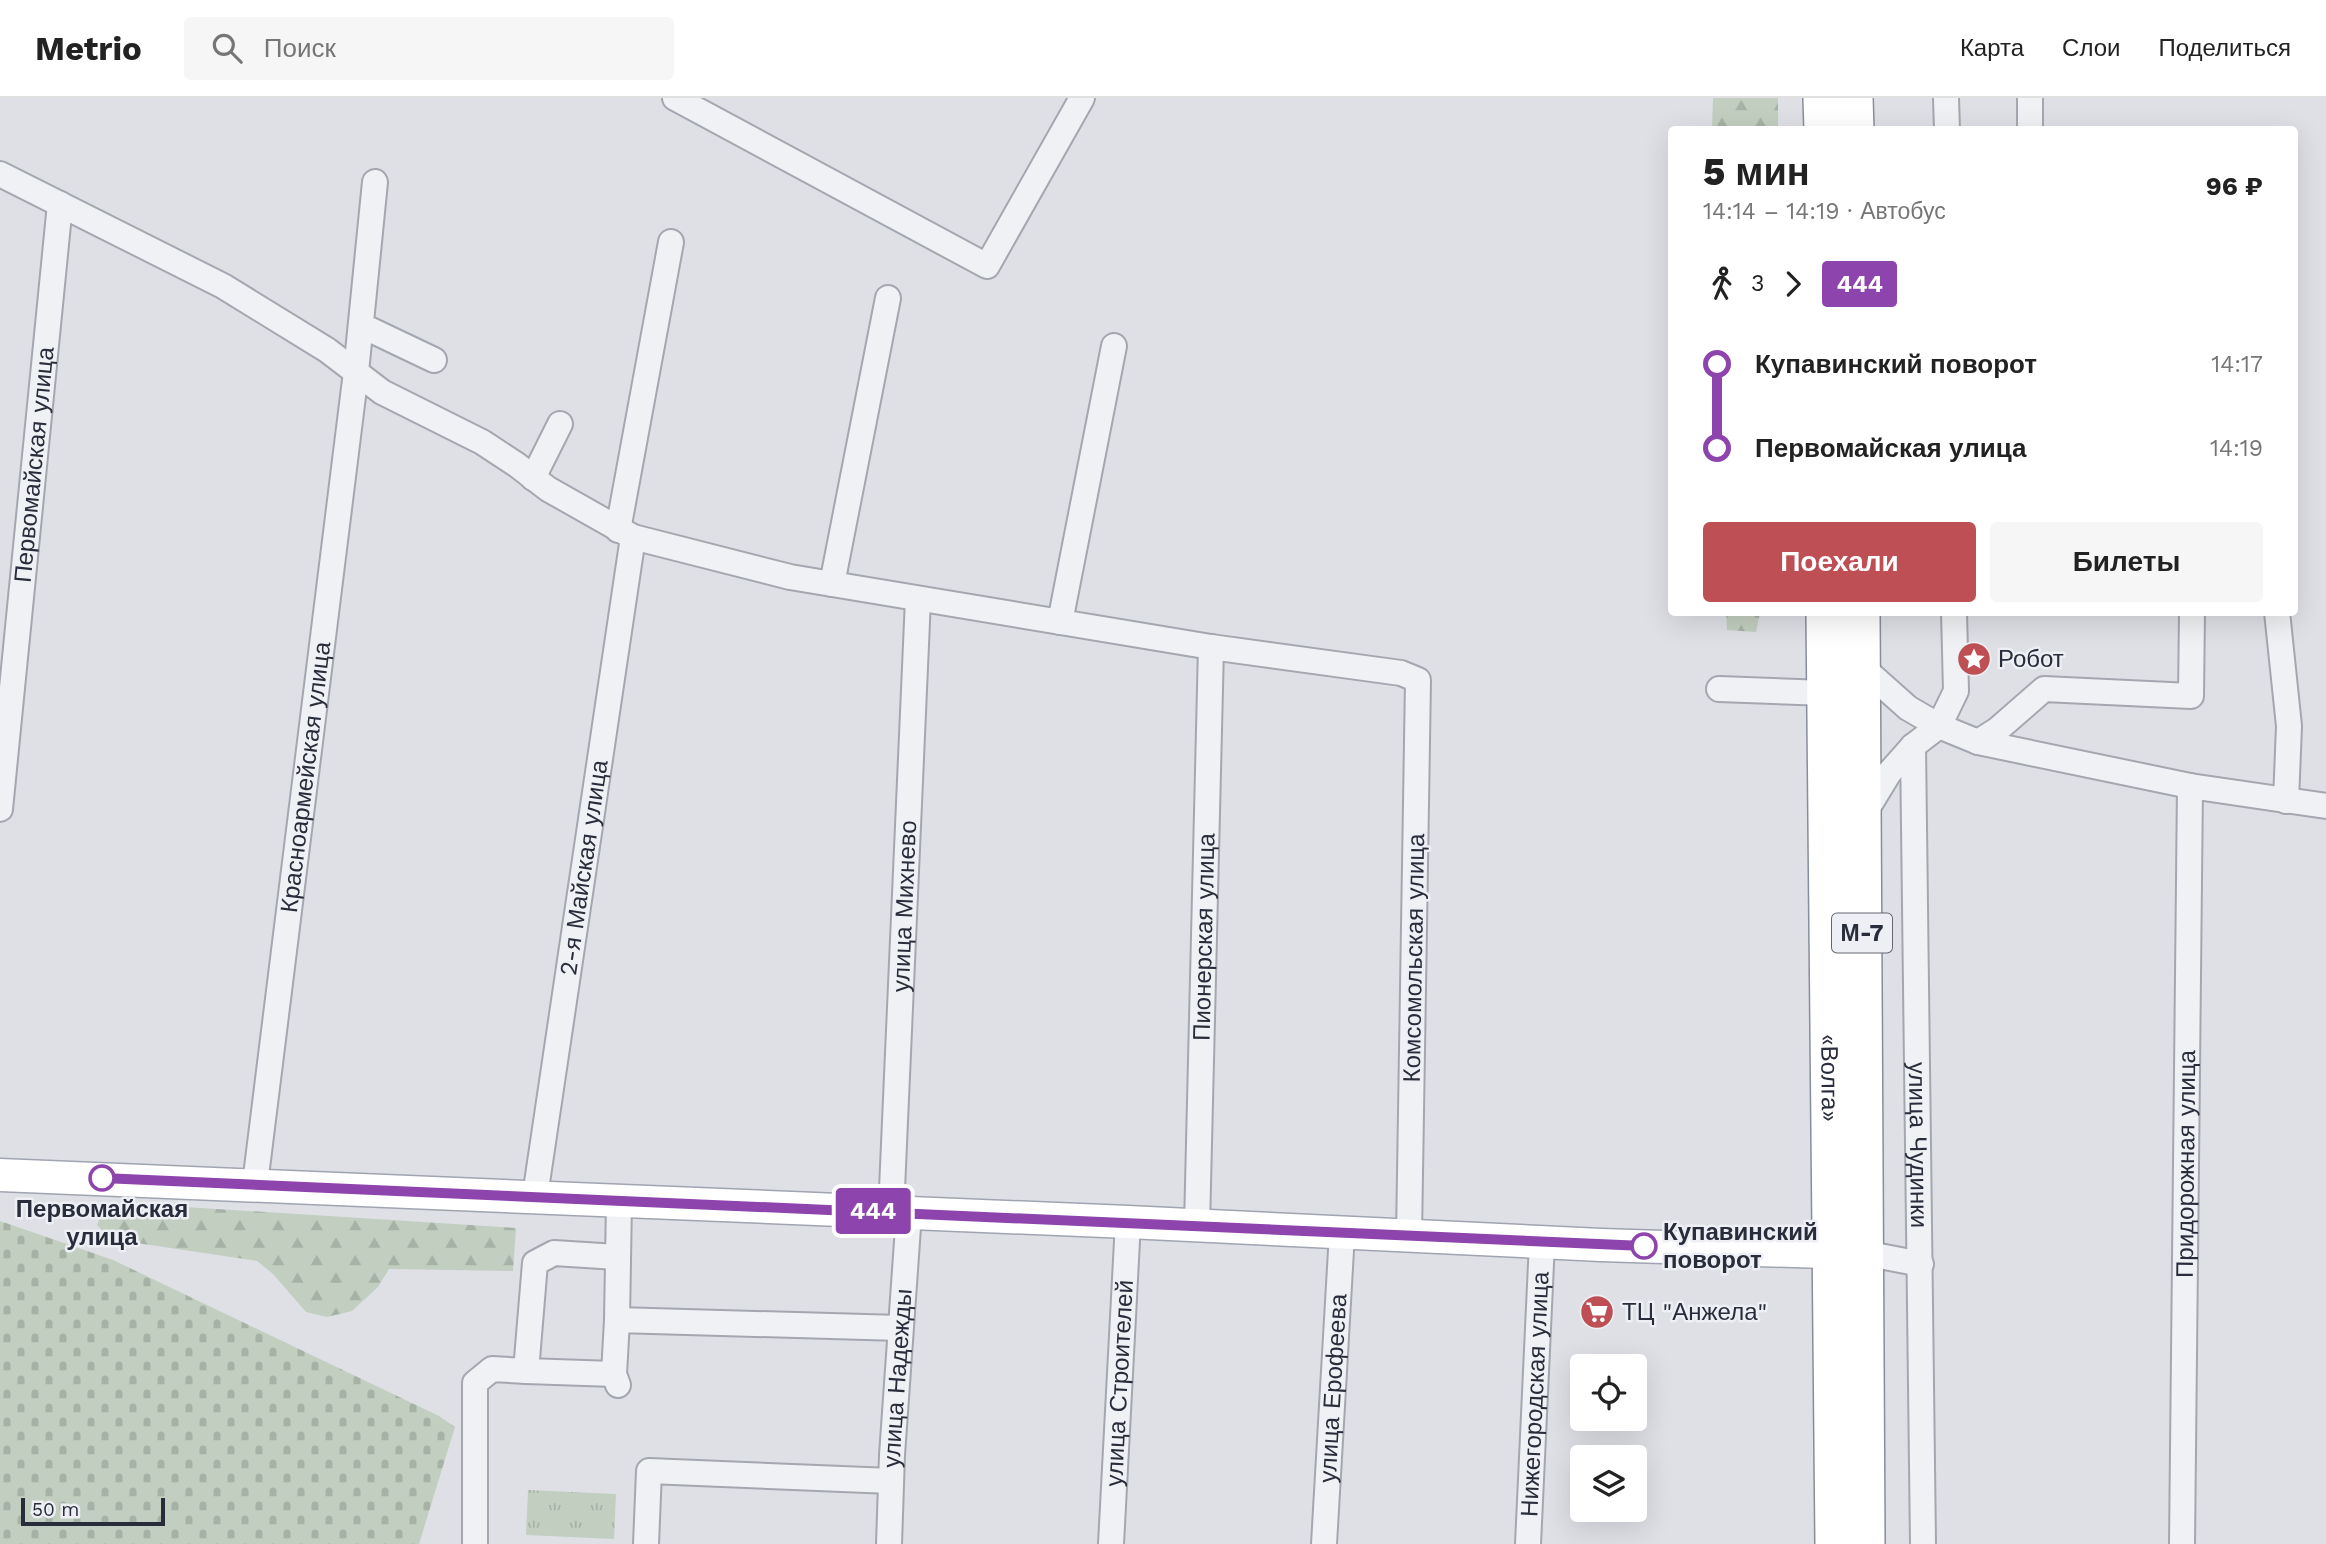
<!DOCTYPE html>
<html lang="ru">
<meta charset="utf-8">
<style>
:root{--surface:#fff;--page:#f6f6f6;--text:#222;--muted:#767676;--line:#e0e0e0;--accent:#be5055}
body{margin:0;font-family:"Work Sans",sans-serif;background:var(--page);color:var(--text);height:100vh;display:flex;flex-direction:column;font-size:26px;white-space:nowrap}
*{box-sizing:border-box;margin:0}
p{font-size:23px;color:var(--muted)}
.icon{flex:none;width:38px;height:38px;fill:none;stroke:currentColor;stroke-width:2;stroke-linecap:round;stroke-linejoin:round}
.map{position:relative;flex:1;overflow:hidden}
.details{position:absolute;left:1668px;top:28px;width:630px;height:490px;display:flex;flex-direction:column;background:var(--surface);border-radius:7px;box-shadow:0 7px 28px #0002}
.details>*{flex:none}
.badge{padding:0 14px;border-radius:5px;font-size:24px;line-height:46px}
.fabs{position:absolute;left:1570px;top:1256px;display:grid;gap:14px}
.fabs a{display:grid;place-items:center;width:77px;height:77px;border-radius:7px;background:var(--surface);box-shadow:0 7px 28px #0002;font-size:35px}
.scale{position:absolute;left:21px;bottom:18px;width:144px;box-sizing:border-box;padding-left:7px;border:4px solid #292d3b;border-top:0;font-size:19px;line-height:24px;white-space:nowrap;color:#292d3b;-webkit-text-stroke:5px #edeff4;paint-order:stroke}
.map>.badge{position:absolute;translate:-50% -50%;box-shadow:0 0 0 4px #fff}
.legs{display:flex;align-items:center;gap:10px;height:77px;padding:0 35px;font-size:23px}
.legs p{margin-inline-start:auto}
.overview{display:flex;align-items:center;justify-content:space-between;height:119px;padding:0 35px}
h1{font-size:38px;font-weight:800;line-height:52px}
.action{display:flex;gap:14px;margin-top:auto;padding:14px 35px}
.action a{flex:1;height:80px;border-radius:7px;background:var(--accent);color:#fff;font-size:28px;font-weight:800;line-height:80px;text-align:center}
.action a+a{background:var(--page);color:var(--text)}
ul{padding:0 35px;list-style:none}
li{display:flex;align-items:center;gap:24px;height:84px;font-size:26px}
li i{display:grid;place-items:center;width:10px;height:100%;margin:0 9px;background:currentColor}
li i::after{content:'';width:18px;height:18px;margin:-9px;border:5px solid;border-radius:50%;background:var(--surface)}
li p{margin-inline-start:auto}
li:first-child i{background:linear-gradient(#0000 50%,currentColor 0)}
li:last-child i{background:linear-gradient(currentColor 50%,#0000 0)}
header{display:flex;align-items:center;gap:42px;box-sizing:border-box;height:98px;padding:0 35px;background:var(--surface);border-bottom:2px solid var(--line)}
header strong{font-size:33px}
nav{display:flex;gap:38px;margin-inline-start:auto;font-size:24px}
.search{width:490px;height:63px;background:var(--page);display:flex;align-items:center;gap:18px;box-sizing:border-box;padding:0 24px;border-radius:7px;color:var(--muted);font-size:26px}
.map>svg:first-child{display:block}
.grass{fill:url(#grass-tufts)}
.forest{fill:url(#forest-firs)}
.cemetery{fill:url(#cemetery-stones)}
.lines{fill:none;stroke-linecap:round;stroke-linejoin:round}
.minor-casing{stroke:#a4a7af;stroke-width:28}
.major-casing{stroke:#9fa4b0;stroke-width:35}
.highway-casing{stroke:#878d9b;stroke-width:40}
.minor{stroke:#f0f1f4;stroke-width:24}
.major{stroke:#fff;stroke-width:32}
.highway{stroke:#fff;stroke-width:37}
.line-1-casing{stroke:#fff;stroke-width:16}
.line-1{stroke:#8e44ad;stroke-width:10}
.stop-1-dot{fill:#fff;stroke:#8e44ad;stroke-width:3.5}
.labels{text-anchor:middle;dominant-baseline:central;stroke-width:5;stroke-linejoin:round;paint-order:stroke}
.shield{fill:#edeff4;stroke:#646772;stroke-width:2}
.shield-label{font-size:23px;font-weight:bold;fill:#292d3b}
.street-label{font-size:24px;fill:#292d3b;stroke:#edeff4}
.poi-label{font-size:24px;fill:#292d3b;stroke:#edeff4;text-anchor:start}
.stop-label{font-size:24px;font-weight:bold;fill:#292d3b;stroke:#edeff4}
</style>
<header>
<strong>Metrio</strong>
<div class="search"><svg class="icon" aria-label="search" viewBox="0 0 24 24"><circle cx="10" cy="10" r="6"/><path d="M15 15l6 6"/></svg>Поиск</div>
<nav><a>Карта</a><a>Слои</a><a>Поделиться</a></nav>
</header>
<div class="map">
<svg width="2326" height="1446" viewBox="0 0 2326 1446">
<defs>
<pattern id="grass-tufts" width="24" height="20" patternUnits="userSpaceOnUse" patternTransform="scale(1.75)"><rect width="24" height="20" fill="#c2cfc0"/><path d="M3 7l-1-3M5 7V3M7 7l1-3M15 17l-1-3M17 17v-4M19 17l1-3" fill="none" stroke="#a7b2a6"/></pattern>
<pattern id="forest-firs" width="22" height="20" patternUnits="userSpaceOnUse" patternTransform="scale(1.75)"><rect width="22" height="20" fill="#c2cfc0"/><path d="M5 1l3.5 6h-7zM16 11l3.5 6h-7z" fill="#a7b2a6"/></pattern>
<pattern id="cemetery-stones" width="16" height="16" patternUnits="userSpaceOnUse" patternTransform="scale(1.75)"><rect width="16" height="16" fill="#c2cfc0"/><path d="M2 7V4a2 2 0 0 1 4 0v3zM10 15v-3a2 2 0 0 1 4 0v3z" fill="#a7b2a6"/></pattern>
</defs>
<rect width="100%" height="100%" fill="#dee0e6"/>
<!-- grass -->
<polygon class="grass" points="528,1392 616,1396 614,1441 526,1437"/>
<!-- forest -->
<g class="forest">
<polygon points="1713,0 1778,0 1778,31 1712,31"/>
<polygon points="1726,515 1760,515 1756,534 1727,532"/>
<polygon points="123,1105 516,1130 513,1173 389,1171 378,1189 352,1213 327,1219 306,1214 273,1176 257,1163 110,1141 97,1127 104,1109"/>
</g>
<!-- cemetery -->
<polygon class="cemetery" points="0,1123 113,1162 439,1318 455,1329 419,1446 0,1446"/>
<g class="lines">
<!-- minor casing -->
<g class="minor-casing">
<g id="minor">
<polyline points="675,0 987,168 1082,0"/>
<polyline points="1946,0 1947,32"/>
<polyline points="2030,0 2030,32"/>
<polyline points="0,76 223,188 327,252 382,294 482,344 517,367 548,391 633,439 790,479 1211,549 1401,575 1418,582 1409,1138"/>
<polyline points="361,229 371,232 434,262"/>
<polyline points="533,380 560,326"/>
<polyline points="618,432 671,144"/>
<polyline points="832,486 888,200"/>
<polyline points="2277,514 2289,628 2286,703"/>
<polyline points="1060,524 1114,248"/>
<polyline points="1862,569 1908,610 1939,628 1978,644 2190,688 2326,708"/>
<polyline points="1719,591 1826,595"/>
<polyline points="1978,644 1997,632 2044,591 2191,598 2192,514"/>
<path id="s1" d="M 1913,648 L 1923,1446"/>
<path id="s2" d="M 0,711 L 60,106"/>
<polyline points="1864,716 1889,675 1913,648 1939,628 1956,593 1954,514"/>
<path id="s3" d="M 255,1086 L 356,274 L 375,84"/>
<path id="s4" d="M 535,1098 L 633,439"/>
<path id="s5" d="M 891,1114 L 918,501"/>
<path id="s6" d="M 1197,1128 L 1211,549"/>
<polyline points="1864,1155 1921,1166"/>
<polyline points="617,1222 619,1104"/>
<polyline points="526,1273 614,1276"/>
<polyline points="618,1287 614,1276 617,1222 900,1230"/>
<polyline points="475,1446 475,1285 492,1271 526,1273 535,1165 554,1155 617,1159"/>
<polyline points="646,1446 649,1373 891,1383"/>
<path id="s7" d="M 889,1446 L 892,1357 L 909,1115"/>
<path id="s8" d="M 1111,1446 L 1128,1124"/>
<path id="s9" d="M 1324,1446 L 1342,1135"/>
<path id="s10" d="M 1528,1446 L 1542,1144"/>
<path id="s11" d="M 2182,1446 L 2190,688"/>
</g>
</g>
<!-- major casing -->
<g class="major-casing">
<polyline id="major" points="0,1077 1128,1124 1601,1147 1855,1155"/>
</g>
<!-- highway casing -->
<g class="highway-casing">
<g id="highway">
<polyline points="1822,0 1823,32"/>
<polyline points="1854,0 1855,32"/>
<path id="s12" d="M 1825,514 L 1834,1446"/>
<polyline points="1861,514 1866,1446"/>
</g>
</g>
<!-- minor -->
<use href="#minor" class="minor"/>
<!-- major -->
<use href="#major" class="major"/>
<!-- highway -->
<use href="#highway" class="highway"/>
</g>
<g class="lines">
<!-- line-1 casing -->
<g class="line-1-casing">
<polyline id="line-1" points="102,1080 1644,1148"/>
</g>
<!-- line-1 -->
<use href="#line-1" class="line-1"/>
</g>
<!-- icons -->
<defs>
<g id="sight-disc" transform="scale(1.75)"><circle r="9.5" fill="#be5055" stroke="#edeff4"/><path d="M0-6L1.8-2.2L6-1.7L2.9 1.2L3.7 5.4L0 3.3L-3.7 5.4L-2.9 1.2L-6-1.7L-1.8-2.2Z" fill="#fff"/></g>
<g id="supermarket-disc" transform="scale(1.75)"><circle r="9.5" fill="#be5055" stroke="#edeff4"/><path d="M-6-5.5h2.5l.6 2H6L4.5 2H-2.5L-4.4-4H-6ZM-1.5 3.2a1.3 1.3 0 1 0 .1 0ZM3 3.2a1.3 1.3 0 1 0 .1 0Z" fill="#fff"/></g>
</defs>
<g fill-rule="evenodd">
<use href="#sight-disc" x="1974" y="561"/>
<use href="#supermarket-disc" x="1597" y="1214"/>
</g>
<!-- markers -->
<g class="stop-1-dot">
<circle cx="102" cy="1080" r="12"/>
<circle cx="1644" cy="1148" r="12"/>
</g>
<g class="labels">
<!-- shield labels -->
<rect class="shield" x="1832" y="815.5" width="60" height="39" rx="5"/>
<g class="shield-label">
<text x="1862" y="835">М-7</text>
</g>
<!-- street labels -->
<g class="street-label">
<text stroke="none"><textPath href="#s2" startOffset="346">Первомайская улица</textPath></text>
<text stroke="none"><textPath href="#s3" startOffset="410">Красноармейская улица</textPath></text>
<text stroke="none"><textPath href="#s4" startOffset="332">2-я Майская улица</textPath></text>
<text stroke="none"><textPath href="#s5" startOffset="306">улица Михнево</textPath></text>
<text stroke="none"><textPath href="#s6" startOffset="289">Пионерская улица</textPath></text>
<text transform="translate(1414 860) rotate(-89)">Комсомольская улица</text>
<text stroke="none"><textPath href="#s12" startOffset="466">«Волга»</textPath></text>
<text stroke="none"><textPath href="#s1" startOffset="399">улица Чудинки</textPath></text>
<text stroke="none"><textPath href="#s11" startOffset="380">Придорожная улица</textPath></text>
<text stroke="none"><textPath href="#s7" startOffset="166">улица Надежды</textPath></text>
<text stroke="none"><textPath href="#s8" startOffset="161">улица Строителей</textPath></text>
<text stroke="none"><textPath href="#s9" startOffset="156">улица Ерофеева</textPath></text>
<text stroke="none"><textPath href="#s10" startOffset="150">Нижегородская улица</textPath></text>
</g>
<!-- poi labels -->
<g class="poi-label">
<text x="1998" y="561">Робот</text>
<text x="1622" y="1214">ТЦ "Анжела"</text>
</g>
<!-- stop labels -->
<g class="stop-label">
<text x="102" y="1111">Первомайская<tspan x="102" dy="28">улица</tspan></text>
<text x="1663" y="1134" text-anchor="start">Купавинский<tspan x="1663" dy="28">поворот</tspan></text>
</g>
</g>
</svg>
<div class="fabs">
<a><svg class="icon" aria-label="locate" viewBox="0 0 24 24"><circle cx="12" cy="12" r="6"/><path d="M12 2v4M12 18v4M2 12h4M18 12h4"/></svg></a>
<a><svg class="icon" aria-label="layers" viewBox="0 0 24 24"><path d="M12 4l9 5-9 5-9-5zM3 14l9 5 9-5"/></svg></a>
</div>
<div class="scale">50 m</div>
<b class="badge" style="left:873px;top:1113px;background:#8e44ad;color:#fff">444</b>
<section class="details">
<div class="overview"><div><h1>5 мин</h1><p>14:14 – 14:19 · Автобус</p></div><b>96 ₽</b></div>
<div class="legs"><svg class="icon" aria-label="walk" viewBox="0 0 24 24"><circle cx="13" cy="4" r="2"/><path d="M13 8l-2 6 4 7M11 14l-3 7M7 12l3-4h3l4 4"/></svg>3<svg class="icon" aria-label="forward" viewBox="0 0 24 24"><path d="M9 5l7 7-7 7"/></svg><b class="badge" style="background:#8e44ad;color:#fff">444</b></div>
<ul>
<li><i style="color:#8e44ad"></i><b>Купавинский поворот</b><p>14:17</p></li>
<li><i style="color:#8e44ad"></i><b>Первомайская улица</b><p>14:19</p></li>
</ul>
<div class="action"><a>Поехали</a><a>Билеты</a></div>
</section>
</div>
